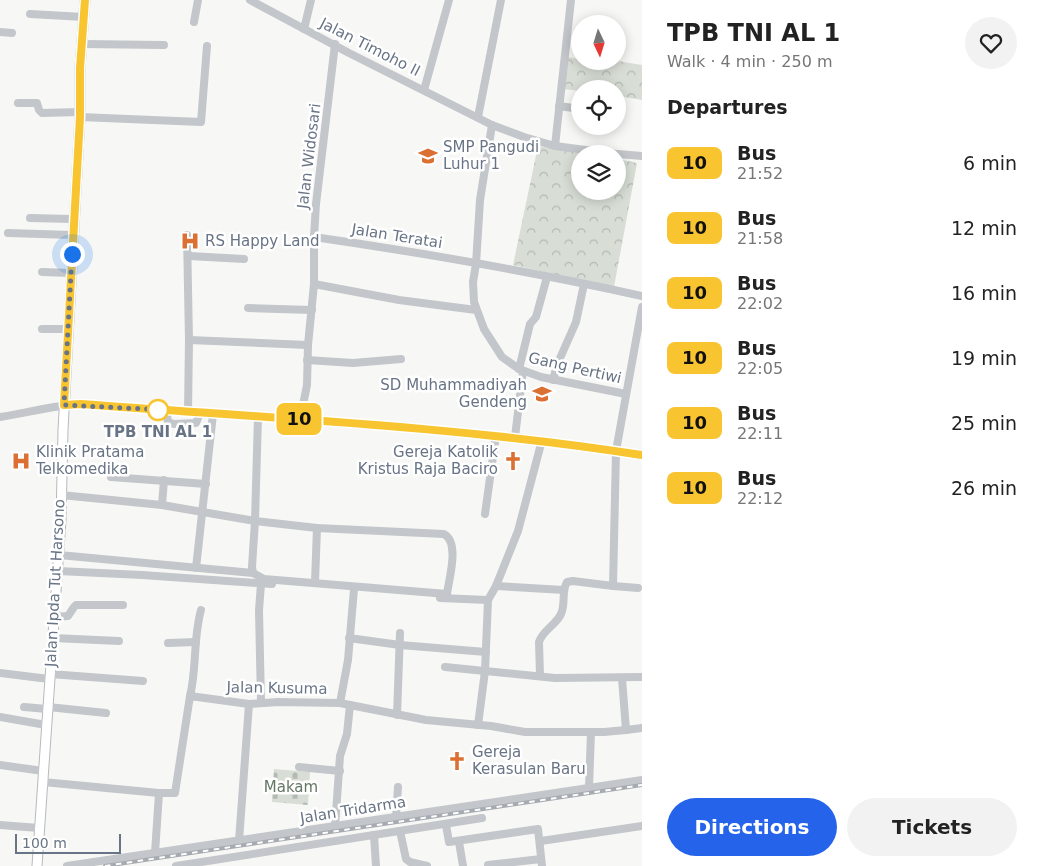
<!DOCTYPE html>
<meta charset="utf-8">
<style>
:root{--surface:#fff;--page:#f2f2f2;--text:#222;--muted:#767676;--accent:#2563eb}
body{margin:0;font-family:"DejaVu Sans",sans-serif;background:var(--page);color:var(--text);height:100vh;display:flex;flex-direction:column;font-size:19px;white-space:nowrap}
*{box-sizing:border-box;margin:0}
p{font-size:16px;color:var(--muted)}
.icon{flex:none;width:28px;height:28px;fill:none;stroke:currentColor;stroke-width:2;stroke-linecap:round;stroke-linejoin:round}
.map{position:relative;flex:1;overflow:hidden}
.details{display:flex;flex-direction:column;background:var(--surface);width:400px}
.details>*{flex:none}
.badge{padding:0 10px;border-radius:8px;font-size:18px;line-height:32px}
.needle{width:32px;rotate:176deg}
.fabs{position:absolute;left:571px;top:15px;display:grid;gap:10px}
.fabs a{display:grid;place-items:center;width:55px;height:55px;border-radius:50%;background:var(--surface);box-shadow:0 2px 12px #0003;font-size:25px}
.scale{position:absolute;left:15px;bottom:12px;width:106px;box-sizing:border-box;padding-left:5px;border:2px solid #687485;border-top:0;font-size:14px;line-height:18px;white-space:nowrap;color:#687485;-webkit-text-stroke:4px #fff;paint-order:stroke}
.you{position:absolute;width:25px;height:25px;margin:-12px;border:4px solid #fff;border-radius:50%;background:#1a73e8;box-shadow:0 0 0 8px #1a73e833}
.map>.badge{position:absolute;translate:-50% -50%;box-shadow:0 0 0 2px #fff}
h2{padding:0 25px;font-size:19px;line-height:45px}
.round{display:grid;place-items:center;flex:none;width:52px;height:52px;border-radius:26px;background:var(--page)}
.summary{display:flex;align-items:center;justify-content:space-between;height:85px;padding:0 25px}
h1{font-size:24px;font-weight:600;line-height:38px}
.cta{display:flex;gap:10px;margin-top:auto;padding:10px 25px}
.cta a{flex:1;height:58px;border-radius:30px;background:var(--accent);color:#fff;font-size:20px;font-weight:600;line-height:58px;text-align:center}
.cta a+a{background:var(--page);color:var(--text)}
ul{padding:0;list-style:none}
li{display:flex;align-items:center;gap:15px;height:65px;padding:0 25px}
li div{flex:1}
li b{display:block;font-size:19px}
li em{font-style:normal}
li .badge{min-width:55px;font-weight:700;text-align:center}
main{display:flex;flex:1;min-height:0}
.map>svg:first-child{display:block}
.forest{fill:url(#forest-crowns)}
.cemetery{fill:url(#cemetery-stones)}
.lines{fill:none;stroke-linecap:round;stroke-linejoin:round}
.major-casing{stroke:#b6babe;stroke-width:11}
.minor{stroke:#c3c6ca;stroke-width:8}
.major{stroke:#fff;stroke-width:9}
.rail-casing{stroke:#a6aab1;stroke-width:4}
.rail{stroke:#fff;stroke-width:2;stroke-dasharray:5.5;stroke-linecap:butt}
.line-casing{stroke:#fff;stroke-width:11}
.line{stroke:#f8c530;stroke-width:8}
.walk{stroke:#687485;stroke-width:5;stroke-dasharray:0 9}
.stop-dot{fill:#fff;stroke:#f8c530;stroke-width:2.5}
.labels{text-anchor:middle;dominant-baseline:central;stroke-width:5;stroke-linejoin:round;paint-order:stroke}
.street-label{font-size:15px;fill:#687485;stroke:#fff}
.poi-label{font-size:15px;fill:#687485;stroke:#fff;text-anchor:start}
.stop-label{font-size:15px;font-weight:bold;fill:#687485;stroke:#fff}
.park-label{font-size:15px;fill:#647763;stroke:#fff}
</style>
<main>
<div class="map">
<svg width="642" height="866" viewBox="0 0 642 866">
<defs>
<pattern id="forest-crowns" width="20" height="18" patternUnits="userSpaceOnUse" patternTransform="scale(1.25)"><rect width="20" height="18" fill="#d8ded6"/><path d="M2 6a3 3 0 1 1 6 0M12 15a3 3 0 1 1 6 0" fill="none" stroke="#b3b9b3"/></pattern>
<pattern id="cemetery-stones" width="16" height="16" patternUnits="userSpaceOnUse" patternTransform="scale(1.25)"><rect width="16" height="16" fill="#d8ded6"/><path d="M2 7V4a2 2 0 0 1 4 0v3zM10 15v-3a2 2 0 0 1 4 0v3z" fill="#b3b9b3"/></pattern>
</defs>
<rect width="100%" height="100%" fill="#f7f8f5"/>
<!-- forest -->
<g class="forest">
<polygon points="566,57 580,59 580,61 618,61 642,65 642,100 618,96 618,89 580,89 580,91 563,89"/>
<polygon points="538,146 584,154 580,154 580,191 618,191 618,159 637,163 614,287 513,265"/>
</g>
<!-- cemetery -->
<polygon class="cemetery" points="274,769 310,772 308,805 272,802"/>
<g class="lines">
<!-- major casing -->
<g class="major-casing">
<polyline id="major" points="37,866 61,520 63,430 80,117 80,68 85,0"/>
</g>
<!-- minor -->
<g class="minor">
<polyline points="250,0 349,53 492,125 524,137 555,146 616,154"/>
<polyline points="30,14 84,17"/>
<polyline points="194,22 198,0"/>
<polyline points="304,29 311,0"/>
<polyline points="0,32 12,33"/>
<polyline points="82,44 164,45"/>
<polyline points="424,90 449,0"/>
<polyline points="18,103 37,103 39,110 42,113 80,112"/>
<polyline points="559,106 580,109"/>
<polyline points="80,117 201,122 207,46"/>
<polyline points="478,117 501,0"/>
<polyline points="492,125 480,200 476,264 473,282 474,302 484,329 502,357 519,369 541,377 626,394"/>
<polyline points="555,146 571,0"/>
<polyline points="618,154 642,156"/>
<polyline points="30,218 73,219"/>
<polyline points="8,233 72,235"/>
<polyline points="187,235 189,340 188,412"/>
<path d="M 314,237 C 424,253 534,272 642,296"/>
<polyline points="189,256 244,259"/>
<polyline points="42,272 71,273"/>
<polyline points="314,284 399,300 476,310"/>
<polyline points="248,308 312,310"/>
<polyline points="42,329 68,329"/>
<polyline points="189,340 308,345"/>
<polyline points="307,360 353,363 401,359"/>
<polyline points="519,369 530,324 536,317 547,277"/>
<polyline points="553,380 557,365 576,322 584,284"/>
<polyline points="166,410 168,422 174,424 196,423 200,413"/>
<path d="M 0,417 C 27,413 54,405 81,404 L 300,420 L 515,437 L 642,455"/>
<polyline points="300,420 307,385 308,345 314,284 314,237 316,204 335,44"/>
<polyline points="515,437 523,371"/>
<polyline points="111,477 206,484"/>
<path d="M 61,495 L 162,505 L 255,521 L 317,528 L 444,534 C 460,543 449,578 447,594 L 264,579 L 253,573 L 252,567 L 255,521 L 258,417"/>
<polyline points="162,505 164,480"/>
<polyline points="485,514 496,435"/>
<polyline points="59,555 253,573"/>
<polyline points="196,568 213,414"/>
<polyline points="58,571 142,575 272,584"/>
<polyline points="315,582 317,528"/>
<polyline points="496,586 564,590"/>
<polyline points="613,586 638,588"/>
<polyline points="440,598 488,600"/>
<polyline points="54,617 68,616 74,607 76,605 123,605"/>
<polyline points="53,638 119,641"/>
<polyline points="349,638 400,645 486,652"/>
<polyline points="168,643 196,642"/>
<polyline points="445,667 555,678 642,677"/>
<polyline points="0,673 49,679"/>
<polyline points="50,674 143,681"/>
<path d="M 540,676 L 539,642 C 542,631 556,625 561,614 C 566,603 561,592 567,582 L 573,581 L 613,586 L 616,451 L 642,307"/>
<path d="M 190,696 C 197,668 193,638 201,610"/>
<polyline points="261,703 259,610 261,584"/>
<polyline points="340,703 348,660 354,589"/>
<polyline points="24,707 47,709"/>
<polyline points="48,707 106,713"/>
<polyline points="397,715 400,633"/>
<polyline points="0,717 46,725"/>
<polyline points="478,725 485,671 488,600 496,586 518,531 542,440"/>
<polyline points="626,730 642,728"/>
<polyline points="0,765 43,771"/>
<polyline points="299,767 340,771"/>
<polyline points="43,782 159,793 175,793 190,696 249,704 278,702 340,703 426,720 491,726 525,732 604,732 626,730 622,678"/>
<polyline points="589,788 591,732"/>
<polyline points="396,817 398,787"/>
<polyline points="0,825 39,828"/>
<polyline points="446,825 449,842 538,829 542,866"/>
<polyline points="335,827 340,756 347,734 350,705"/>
<polyline points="400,831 406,859 410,862 427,866"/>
<polyline points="374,835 376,866"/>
<polyline points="239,841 249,704"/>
<polyline points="541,841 642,826"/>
<polyline points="459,842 463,866"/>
<polyline points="155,853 159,793"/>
<polyline points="488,865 541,859"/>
<polyline points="67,866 642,780"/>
<polyline points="176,866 482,818"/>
</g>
<!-- major -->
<use href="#major" class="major"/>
<!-- rail casing -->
<g class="rail-casing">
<polyline id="rail" points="105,866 642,785"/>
</g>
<!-- rail -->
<use href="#rail" class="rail"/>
</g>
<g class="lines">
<!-- line casing -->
<g class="line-casing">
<path id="line" d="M 85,0 L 80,68 L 80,117 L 64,405 L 81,404 C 268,418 456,426 642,455"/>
</g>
<!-- line -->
<use href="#line" class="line"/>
<!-- walk -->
<polyline class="walk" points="72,254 64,405 166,410 158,410"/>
</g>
<!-- icons -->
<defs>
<g id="school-bare" transform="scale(1.5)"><path d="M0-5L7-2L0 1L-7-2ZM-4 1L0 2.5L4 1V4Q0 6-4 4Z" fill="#db7032" stroke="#fff" stroke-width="2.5" paint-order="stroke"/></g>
<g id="hospital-bare" transform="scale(1.5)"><path d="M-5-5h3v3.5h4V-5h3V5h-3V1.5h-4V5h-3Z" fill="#db7032" stroke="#fff" stroke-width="2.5" paint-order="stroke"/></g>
<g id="church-bare" transform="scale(1.5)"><path d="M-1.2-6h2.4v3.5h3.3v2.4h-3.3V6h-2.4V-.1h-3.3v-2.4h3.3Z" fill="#db7032" stroke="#fff" stroke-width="2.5" paint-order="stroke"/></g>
</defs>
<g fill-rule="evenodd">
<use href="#school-bare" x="428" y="156"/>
<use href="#hospital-bare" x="190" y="241"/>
<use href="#school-bare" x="542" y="394"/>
<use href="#hospital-bare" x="21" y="461"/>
<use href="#church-bare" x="513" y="461"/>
<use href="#church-bare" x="457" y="761"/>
</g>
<!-- markers -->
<circle class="stop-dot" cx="158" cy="410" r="10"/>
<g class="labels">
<!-- street labels -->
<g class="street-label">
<text transform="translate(370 47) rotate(27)">Jalan Timoho II</text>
<text transform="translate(309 156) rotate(-83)">Jalan Widosari</text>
<text transform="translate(397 236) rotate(9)">Jalan Teratai</text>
<text transform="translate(575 368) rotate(13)">Gang Pertiwi</text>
<text transform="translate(55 583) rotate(-87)">Jalan Ipda Tut Harsono</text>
<text transform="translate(277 688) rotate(1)">Jalan Kusuma</text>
<text transform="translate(353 810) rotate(-9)">Jalan Tridarma</text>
</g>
<!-- poi labels -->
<g class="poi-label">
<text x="443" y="147">SMP Pangudi<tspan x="443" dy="17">Luhur 1</tspan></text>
<text x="205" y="241">RS Happy Land</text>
<text x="527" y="385" text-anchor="end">SD Muhammadiyah<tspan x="527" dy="17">Gendeng</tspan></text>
<text x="36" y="452">Klinik Pratama<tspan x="36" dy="17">Telkomedika</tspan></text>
<text x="498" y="452" text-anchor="end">Gereja Katolik<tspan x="498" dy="17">Kristus Raja Baciro</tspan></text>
<text x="472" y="752">Gereja<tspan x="472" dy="17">Kerasulan Baru</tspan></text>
</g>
<!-- stop labels -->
<g class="stop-label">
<text x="158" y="432">TPB TNI AL 1</text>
</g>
<!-- park labels -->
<g class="park-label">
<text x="291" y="787">Makam</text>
</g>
</g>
</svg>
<div class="fabs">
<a><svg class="needle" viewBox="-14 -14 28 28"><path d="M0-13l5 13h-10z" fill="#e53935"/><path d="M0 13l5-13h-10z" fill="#767676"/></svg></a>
<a><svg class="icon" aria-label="locate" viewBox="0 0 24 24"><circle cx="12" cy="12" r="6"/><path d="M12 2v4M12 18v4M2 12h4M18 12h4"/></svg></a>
<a><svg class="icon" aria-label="layers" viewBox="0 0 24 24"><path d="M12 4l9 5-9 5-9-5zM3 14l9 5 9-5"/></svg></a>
</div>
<div class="scale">100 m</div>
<div class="you" style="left:72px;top:254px"></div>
<b class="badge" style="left:299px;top:419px;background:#f8c530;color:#111">10</b>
</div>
<section class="details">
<div class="summary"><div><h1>TPB TNI AL 1</h1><p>Walk · 4 min · 250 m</p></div><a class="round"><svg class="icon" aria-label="heart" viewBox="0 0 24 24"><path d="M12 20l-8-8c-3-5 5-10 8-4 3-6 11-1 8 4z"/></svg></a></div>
<h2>Departures</h2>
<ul>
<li><span class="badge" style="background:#f8c530;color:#111">10</span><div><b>Bus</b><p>21:52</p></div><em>6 min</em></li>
<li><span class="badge" style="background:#f8c530;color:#111">10</span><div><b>Bus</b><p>21:58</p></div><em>12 min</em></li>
<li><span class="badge" style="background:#f8c530;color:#111">10</span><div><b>Bus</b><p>22:02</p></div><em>16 min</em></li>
<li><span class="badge" style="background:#f8c530;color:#111">10</span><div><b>Bus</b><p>22:05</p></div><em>19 min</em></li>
<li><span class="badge" style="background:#f8c530;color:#111">10</span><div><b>Bus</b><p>22:11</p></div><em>25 min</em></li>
<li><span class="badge" style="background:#f8c530;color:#111">10</span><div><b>Bus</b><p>22:12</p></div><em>26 min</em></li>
</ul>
<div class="cta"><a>Directions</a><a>Tickets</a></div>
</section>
</main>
